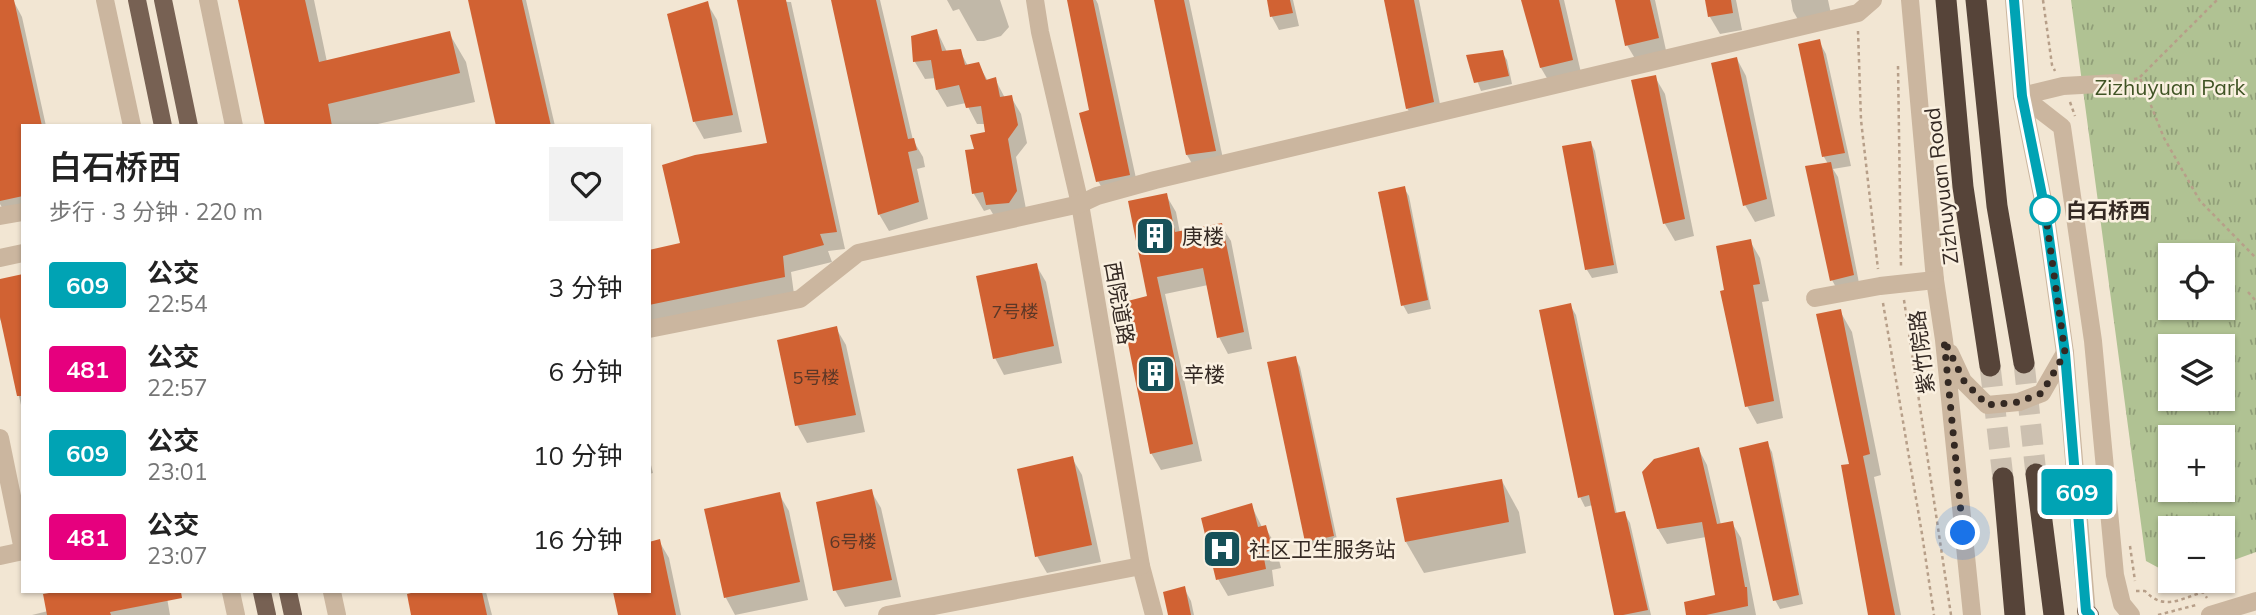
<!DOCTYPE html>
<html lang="zh">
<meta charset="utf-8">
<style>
:root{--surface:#fff;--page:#f2f2f2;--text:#222;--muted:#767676}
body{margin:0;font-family:Mulish,"Noto Sans SC",sans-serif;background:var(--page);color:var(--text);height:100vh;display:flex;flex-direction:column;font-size:26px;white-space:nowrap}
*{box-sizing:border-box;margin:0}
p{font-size:23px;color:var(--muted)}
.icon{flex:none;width:38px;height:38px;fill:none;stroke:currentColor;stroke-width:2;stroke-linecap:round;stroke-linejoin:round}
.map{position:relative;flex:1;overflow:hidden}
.details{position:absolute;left:21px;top:124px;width:630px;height:469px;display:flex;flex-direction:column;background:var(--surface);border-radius:0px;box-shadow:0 2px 5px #0004}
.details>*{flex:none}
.badge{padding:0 14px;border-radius:5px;font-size:24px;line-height:46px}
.tools{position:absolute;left:2158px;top:243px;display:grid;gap:14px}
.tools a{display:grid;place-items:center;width:77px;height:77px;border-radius:0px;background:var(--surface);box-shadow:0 2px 5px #0004;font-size:35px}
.you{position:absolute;width:35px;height:35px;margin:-18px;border:5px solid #fff;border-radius:50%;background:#1a73e8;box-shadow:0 0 0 10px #1a73e833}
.map>.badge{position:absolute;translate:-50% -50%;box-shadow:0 0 0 4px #fff}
.round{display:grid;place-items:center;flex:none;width:74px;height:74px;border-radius:0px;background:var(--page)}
.headline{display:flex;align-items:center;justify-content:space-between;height:119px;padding:0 28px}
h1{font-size:33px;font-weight:600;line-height:52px}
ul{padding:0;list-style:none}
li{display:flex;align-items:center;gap:21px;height:84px;padding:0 28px}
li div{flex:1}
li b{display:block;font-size:26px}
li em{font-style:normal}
li .badge{min-width:77px;font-weight:700;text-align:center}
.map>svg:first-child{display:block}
.park{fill:url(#park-tufts);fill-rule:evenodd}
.shadow{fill:#0003}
.building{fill:#d16233}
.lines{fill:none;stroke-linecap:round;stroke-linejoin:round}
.highway-tunnel{stroke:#ccc0b0;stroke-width:21;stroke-dasharray:21 10;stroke-linecap:butt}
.path{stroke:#b79f89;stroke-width:2.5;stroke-dasharray:3.5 3.5;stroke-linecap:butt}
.minor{stroke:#cbb69f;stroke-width:18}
.major{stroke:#776153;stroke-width:18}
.highway{stroke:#564439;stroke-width:21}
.line-casing{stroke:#fff;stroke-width:16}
.line{stroke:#00a3b4;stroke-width:10}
.walk{stroke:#342923;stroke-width:7;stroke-dasharray:0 12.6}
.stop-dot{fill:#fff;stroke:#00a3b4;stroke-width:3.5}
.labels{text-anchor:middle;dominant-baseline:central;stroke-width:5;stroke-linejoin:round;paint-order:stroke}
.number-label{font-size:18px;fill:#5b3727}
.park-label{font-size:21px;fill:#405425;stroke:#faf0e0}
.street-label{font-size:21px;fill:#342923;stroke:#faf0e0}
.stop-label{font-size:21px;font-weight:bold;fill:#342923;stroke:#faf0e0;text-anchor:start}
.poi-label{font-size:21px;fill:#342923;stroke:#faf0e0;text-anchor:start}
</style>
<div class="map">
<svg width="2256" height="615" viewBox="0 0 2256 615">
<defs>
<pattern id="park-tufts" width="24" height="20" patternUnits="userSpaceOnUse" patternTransform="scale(1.75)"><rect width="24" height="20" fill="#b0c293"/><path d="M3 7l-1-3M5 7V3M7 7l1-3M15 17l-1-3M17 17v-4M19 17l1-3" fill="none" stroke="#909e78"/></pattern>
</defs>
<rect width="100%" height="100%" fill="#f2e6d3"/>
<!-- park -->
<path class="park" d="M 2071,0 L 2256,0 L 2256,552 L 2223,564 L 2222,528 L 2170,528 L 2170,574 L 2146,561 ZM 2170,256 L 2222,256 L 2222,308 L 2170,308 ZM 2170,346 L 2222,346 L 2222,399 L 2170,399 ZM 2170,438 L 2222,438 L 2222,490 L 2170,490 Z"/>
<!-- shadow -->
<g class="shadow">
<polygon points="13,0 22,17 46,126 23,126 23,215 8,218 0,204 0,2"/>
<polygon points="240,0 314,0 327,62 449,33 466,62 475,102 369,126 267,126"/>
<polygon points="470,0 526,0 555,126 498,126"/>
<polygon points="739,0 791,2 845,249 828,251 832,262 791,272 794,294 649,324 649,251 682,244 769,144"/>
<polygon points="833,0 880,0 913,140 923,157 925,167 917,169 928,219 889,231 879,214"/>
<polygon points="947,0 1000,0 1009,27 1001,36 984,41 977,41 959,9 953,11"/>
<polygon points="1069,0 1096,0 1098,4 1139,192 1108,198 1098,181 1091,111"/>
<polygon points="1155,0 1189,0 1225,168 1197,172 1187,155"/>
<polygon points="1268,0 1293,0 1299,26 1279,30 1272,17"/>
<polygon points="1386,0 1419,0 1443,119 1417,125 1407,108"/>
<polygon points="1523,0 1564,0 1582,77 1551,85 1541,68"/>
<polygon points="1617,0 1655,0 1667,55 1637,62 1627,45"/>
<polygon points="1706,0 1736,0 1742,30 1720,34 1710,17"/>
<polygon points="1791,0 1828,0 1833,23 1803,28 1793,11"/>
<polygon points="707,3 717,20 742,132 704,139 694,121"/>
<polygon points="937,31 947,52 960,51 968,66 978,64 988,81 995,79 1005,98 1011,97 1021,114 1027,143 1016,157 1026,209 997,221 990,209 984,211 974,194 987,133 986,124 977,124 966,103 947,107 937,90 936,78 925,79 915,62 913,37"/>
<polygon points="1819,41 1826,54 1851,166 1833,169 1838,177 1860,288 1839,293 1832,280 1828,164 1824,157 1800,46"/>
<polygon points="1502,52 1507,60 1512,84 1481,91 1468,56"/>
<polygon points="1737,59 1746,76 1775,216 1755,222 1745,205"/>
<polygon points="1655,77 1665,94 1694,236 1675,241 1665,224 1633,82"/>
<polygon points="1591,143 1595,151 1618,273 1592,278 1587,270 1564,148"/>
<polygon points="1404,188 1409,196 1431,309 1408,314 1403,305"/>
<polygon points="1166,195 1176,212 1180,233 1221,225 1231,241 1252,349 1228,354 1219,337 1208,285 1165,294 1202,461 1161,470 1151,453 1149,298"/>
<polygon points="1750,241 1760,258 1769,301 1762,302 1783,418 1757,424 1747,406 1726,291"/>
<polygon points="1036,265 1046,282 1062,363 1004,375 995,358"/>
<polygon points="23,275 23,414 3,325 0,319 0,280"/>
<polygon points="1570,305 1576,315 1617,514 1624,513 1630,523 1651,615 1616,615 1593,505 1585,507 1580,497"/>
<polygon points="1840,311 1852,332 1881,475 1874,477 1901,615 1870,615 1851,466"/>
<polygon points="836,328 846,345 865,432 807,443 797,425"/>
<polygon points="1295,358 1300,367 1338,544 1312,549 1307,541"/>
<polygon points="1767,443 1772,452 1803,604 1780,609 1775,600"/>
<polygon points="1699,450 1707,465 1721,525 1732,523 1741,538 1756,615 1688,615 1717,596 1706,537 1667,544 1658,529"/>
<polygon points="649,457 653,473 649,474"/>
<polygon points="1072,458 1082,475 1101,562 1047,573 1037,556"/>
<polygon points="1502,481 1519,512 1526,553 1424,573 1406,542"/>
<polygon points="871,491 881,508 901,597 845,607 835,590"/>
<polygon points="779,494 789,511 808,600 735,615 726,598 706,511"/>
<polygon points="1251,505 1262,527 1265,527 1275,544 1281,568 1272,570 1274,586 1228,596 1218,579"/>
<polygon points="659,541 669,558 681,615 620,615 615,592 649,592"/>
<polygon points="1184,588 1191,601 1194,615 1170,615"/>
<polygon points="65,592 166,592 170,615 32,615 48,611 45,595"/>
<polygon points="422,592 486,592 492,615 413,615 409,595"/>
</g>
<!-- building -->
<g class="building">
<polygon points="0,0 14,0 42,126 23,126 23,196 0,201"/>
<polygon points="238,0 305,0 319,62 450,31 460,73 328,104 332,126 265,126"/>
<polygon points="468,0 522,0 551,126 496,126"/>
<polygon points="737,0 786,0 837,232 820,234 824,245 783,256 785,277 649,305 649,250 680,243 662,165 695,155 767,143"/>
<polygon points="831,0 876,0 908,139 914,138 917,150 908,152 919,202 878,215"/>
<polygon points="1067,0 1093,0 1130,175 1096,182 1079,113 1089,110"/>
<polygon points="1154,0 1184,0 1216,151 1186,155"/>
<polygon points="1267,0 1290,0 1293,13 1270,17"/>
<polygon points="1384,0 1414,0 1434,102 1406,109"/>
<polygon points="1521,0 1559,0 1573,60 1540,68"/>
<polygon points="1615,0 1650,0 1659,38 1625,46"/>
<polygon points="1705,0 1731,0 1733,13 1708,17"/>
<polygon points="708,1 733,115 693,122 667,14"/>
<polygon points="937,29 942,51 961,49 965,65 979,62 986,80 996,77 1000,97 1012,95 1018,125 1008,139 1017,191 1009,203 986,205 983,192 972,194 965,150 974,149 970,135 985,132 981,106 966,108 959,85 936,90 931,60 913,62 911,36"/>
<polygon points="1820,39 1845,153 1822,157 1798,44"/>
<polygon points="1503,50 1509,76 1474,83 1466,55"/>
<polygon points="1737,57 1767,199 1743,206 1711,63"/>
<polygon points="1656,75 1685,219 1663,224 1631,80"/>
<polygon points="1591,141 1614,265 1585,270 1562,146"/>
<polygon points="1831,162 1854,275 1830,281 1805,166"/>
<polygon points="1405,186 1428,300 1401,306 1378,192"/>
<polygon points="1167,193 1175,232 1222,223 1244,332 1217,338 1203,268 1157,277 1193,444 1150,454 1120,303 1147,296 1128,201"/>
<polygon points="1751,239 1760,284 1753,285 1774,401 1745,407 1720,291 1724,290 1716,246"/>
<polygon points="1037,263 1054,346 993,359 976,276"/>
<polygon points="23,274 23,396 17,396 0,317 0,279"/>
<polygon points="1571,303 1615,513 1625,511 1648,610 1623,615 1614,615 1589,495 1578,498 1539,310"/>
<polygon points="1841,309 1870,454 1863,456 1895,615 1868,615 1841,465 1849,464 1816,314"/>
<polygon points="837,326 856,415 795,426 777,340"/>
<polygon points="1296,356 1334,536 1305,542 1267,362"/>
<polygon points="1768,441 1799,595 1773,601 1739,448"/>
<polygon points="1699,447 1717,524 1733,521 1745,587 1747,587 1748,606 1706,615 1686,615 1684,602 1715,595 1702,522 1657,529 1642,472 1654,459"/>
<polygon points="1073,456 1092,545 1035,557 1017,469"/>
<polygon points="1502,479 1509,522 1405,542 1396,498"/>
<polygon points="872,489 892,580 833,591 816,502"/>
<polygon points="780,492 800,582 724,598 704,509"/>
<polygon points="1252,503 1258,527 1266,525 1273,550 1263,553 1266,569 1216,580 1201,518"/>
<polygon points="660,539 676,615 618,615 613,592 649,592 649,542"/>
<polygon points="1185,586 1191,615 1168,615 1163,592"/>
<polygon points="55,592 181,592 182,598 110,612 111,615 47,615 43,594"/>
<polygon points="415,592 482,592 487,615 411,615 407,594"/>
</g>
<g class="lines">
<!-- highway-tunnel -->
<g class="highway-tunnel">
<polyline points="2024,363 2036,474"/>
<polyline points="1990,366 2003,478"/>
</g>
<!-- path -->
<g class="path">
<polyline points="2043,0 2052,65 2055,71"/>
<polyline points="1858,31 1861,120 1878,269"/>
<polyline points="1898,66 1901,266"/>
<polyline points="2140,77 2217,0"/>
<polyline points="2134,79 2140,78 2164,138 2200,201 2256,258"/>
<polyline points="2070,102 2075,116"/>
<polyline points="2248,292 2256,301"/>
<polyline points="1904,300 1951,615"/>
<polyline points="1883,303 1922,534 1934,615"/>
<polyline points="2130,546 2135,581"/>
<path d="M 2136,591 L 2145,591 C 2164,611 2180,599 2203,592 L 2207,598"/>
<polyline points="2158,615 2196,605"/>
</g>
<!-- minor -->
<g class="minor">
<polyline points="105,0 132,126"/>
<polyline points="208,0 234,126"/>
<polyline points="1035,0 1040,32 1080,204 1141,566 1154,615"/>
<polyline points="1910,0 1935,280 1944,340 1972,615"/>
<polyline points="2014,0 2022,96 2045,210 2065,353 2087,615"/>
<polyline points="2022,96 2062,127 2093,341 2115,575 2122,604 2131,615"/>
<polyline points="2022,96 2063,86 2117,83"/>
<polyline points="0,216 23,212"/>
<polyline points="0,258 23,253"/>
<polyline points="1815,298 1880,286 1935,280"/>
<polyline points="649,329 800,299 858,253 1080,204 1097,196 1155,180 1858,13 1873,0"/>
<polyline points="1950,353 1963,381 1987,405 2019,402 2042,393 2065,353"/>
<polyline points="0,438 23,550"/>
<polyline points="0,556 23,551"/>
<polyline points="231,592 236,615"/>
<polyline points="332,592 337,615"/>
<polyline points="887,615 1141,566"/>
<polyline points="2210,615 2256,601"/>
</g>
<!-- major -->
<g class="major">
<polyline points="137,0 163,126"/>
<polyline points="163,0 189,126"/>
<polyline points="262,592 267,615"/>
<polyline points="288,592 293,615"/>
<polyline points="2086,611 2090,615"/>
</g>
<!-- highway -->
<g class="highway">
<polyline points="1946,0 1963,187 1990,366"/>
<polyline points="1976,0 1997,206 2024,363"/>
<polyline points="2036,474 2054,615"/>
<polyline points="2003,478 2015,615"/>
</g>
</g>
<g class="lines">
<!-- line casing -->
<g class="line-casing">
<polyline id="line" points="2014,0 2022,96 2045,210 2065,353 2086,611 2090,615"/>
</g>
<!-- line -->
<use href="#line" class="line"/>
<!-- walk -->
<polyline class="walk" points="1963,533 1944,340 1964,381 1987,405 2019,402 2042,393 2065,353 2045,210"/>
</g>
<!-- icons -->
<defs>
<g id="building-square" transform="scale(2.0125)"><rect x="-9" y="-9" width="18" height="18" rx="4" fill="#165058" stroke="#faf0e0"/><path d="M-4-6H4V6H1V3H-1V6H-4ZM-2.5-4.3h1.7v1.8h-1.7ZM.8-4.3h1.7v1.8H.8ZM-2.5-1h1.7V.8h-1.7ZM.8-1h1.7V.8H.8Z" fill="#fff"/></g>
<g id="hospital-square" transform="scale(2.0125)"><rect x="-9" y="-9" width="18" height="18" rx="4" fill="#165058" stroke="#faf0e0"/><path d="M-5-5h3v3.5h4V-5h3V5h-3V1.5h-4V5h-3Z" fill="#fff"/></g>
</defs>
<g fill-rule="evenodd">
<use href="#building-square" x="1155" y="236"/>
<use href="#building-square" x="1156" y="374"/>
<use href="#hospital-square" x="1222" y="549"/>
</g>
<!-- markers -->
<circle class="stop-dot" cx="2045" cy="210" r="14"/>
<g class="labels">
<!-- number labels -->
<g class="number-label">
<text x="1015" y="311">7号楼</text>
<text x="816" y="377">5号楼</text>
<text x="853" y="541">6号楼</text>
</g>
<!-- park labels -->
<g class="park-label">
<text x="2170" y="87">Zizhuyuan Park</text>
</g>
<!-- street labels -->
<g class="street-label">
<text transform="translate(1941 186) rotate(-97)">Zizhuyuan Road</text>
<text transform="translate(1120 303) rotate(80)">西院道路</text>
<text transform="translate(1921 352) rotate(-97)">紫竹院路</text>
</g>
<!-- stop labels -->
<g class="stop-label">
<text x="2066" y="210">白石桥西</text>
</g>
<!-- poi labels -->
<g class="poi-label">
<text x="1182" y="236">庚楼</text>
<text x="1183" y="374">辛楼</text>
<text x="1249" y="549">社区卫生服务站</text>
</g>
</g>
</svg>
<div class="tools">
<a><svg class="icon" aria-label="locate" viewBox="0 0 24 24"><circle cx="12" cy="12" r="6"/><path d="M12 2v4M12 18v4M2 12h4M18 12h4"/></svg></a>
<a><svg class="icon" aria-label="layers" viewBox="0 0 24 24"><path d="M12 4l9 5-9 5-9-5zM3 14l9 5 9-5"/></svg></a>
<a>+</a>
<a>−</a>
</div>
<div class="you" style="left:1963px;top:533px"></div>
<b class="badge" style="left:2077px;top:492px;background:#00a3b4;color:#fff">609</b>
<section class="details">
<div class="headline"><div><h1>白石桥西</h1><p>步行 · 3 分钟 · 220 m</p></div><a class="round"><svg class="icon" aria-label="heart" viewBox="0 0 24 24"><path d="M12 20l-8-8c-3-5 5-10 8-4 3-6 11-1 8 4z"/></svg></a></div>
<ul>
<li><span class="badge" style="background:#00a3b4;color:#fff">609</span><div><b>公交</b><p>22:54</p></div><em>3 分钟</em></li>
<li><span class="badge" style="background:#e6007e;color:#fff">481</span><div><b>公交</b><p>22:57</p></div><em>6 分钟</em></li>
<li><span class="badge" style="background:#00a3b4;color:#fff">609</span><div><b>公交</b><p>23:01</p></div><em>10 分钟</em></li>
<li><span class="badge" style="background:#e6007e;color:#fff">481</span><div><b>公交</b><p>23:07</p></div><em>16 分钟</em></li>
</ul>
</section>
</div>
